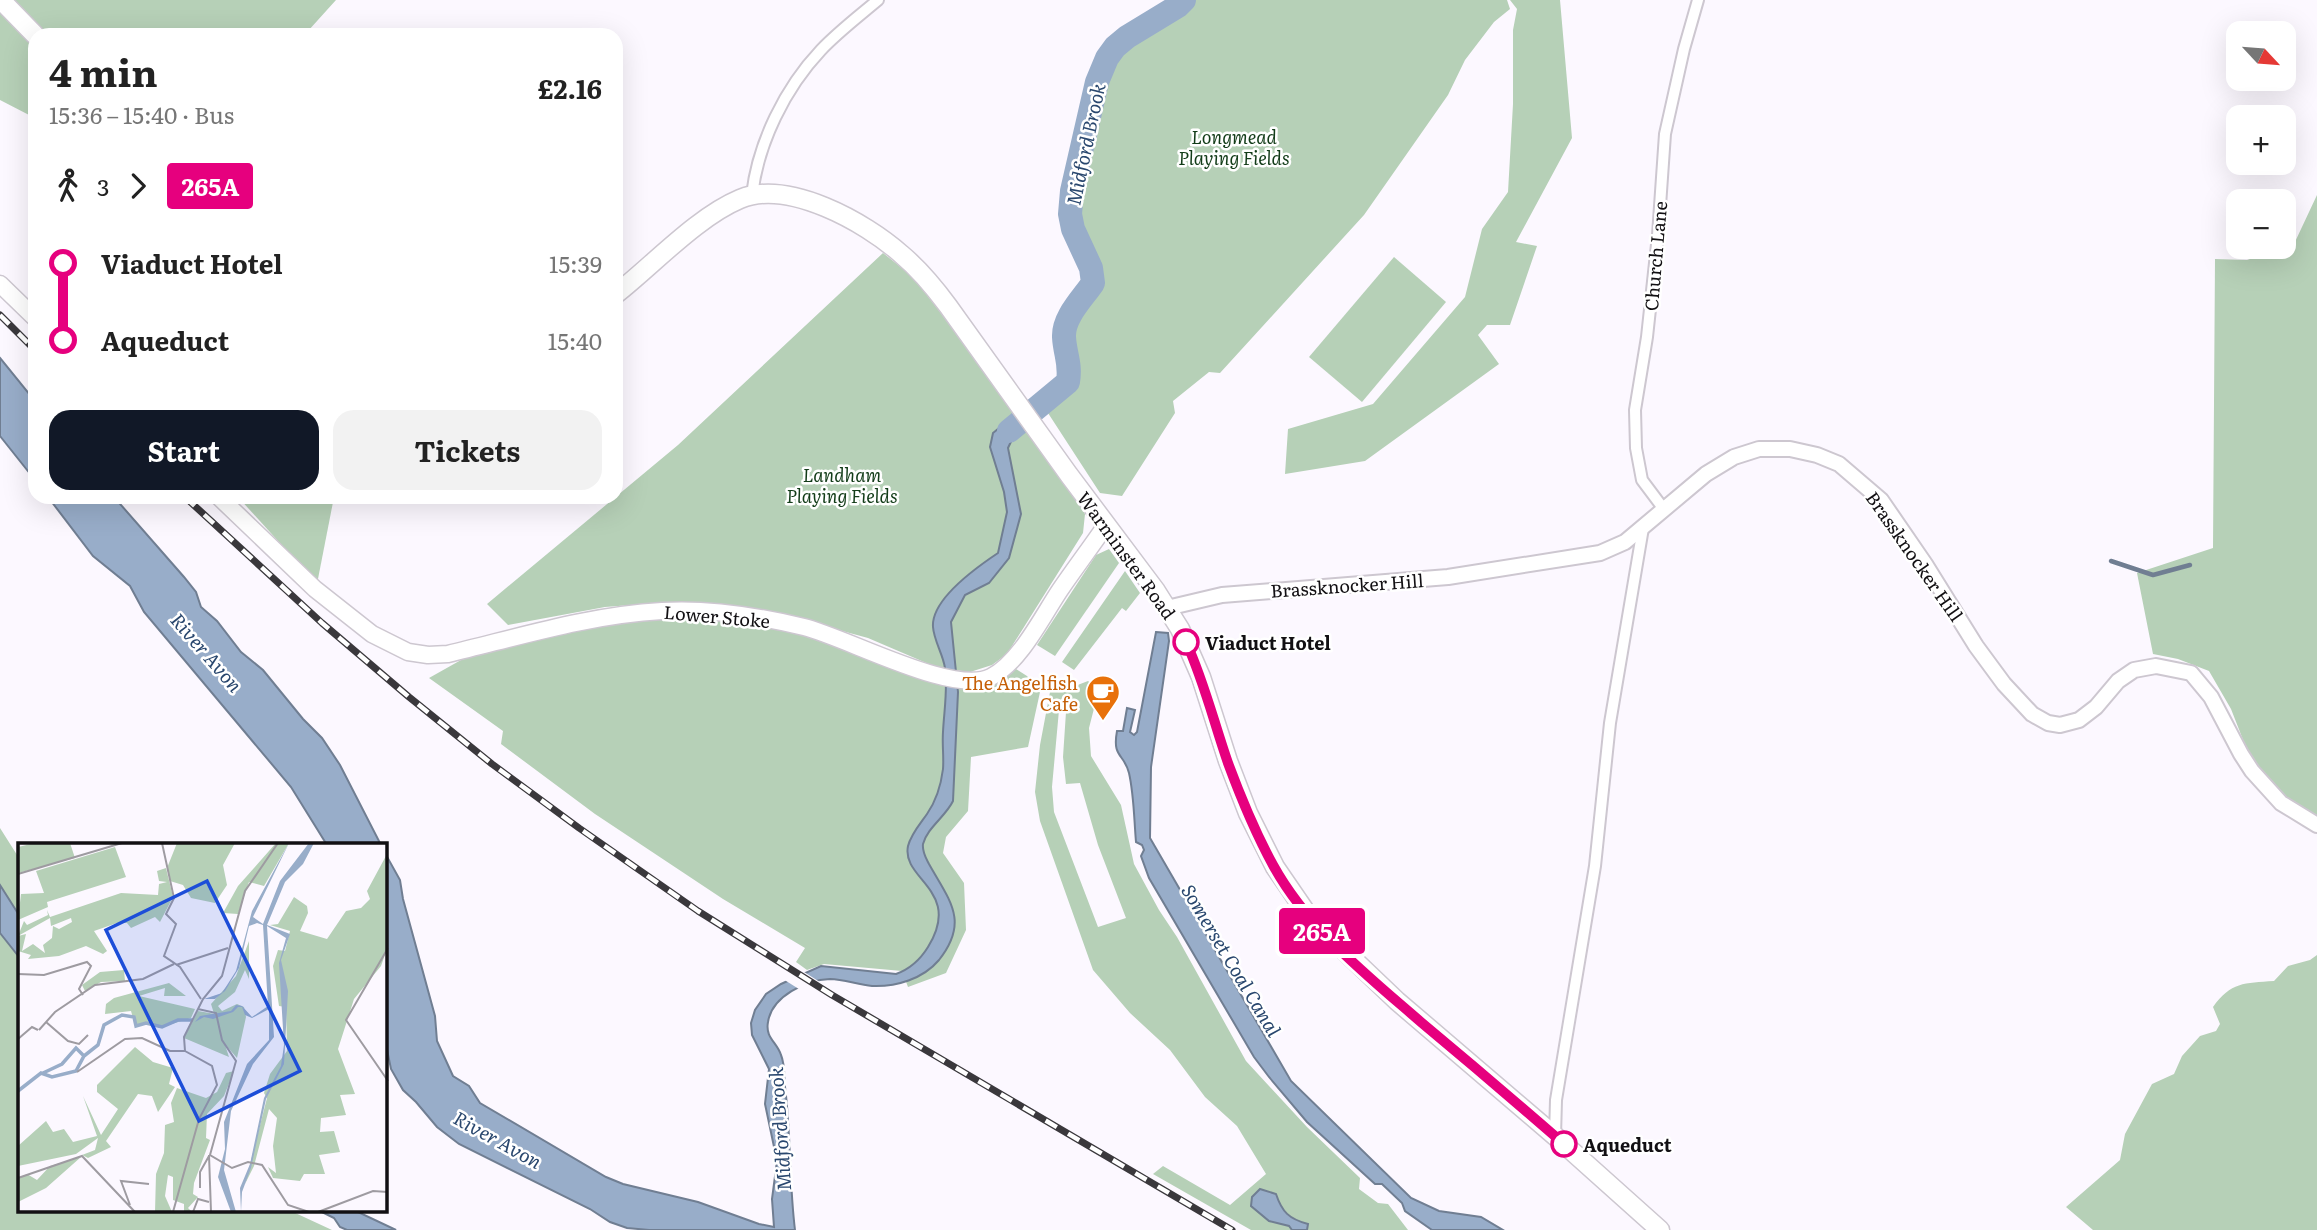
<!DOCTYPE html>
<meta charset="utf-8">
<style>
:root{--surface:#fff;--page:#f2f2f2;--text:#222;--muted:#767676;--accent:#111827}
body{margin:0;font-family:Literata,serif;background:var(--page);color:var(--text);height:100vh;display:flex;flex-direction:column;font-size:26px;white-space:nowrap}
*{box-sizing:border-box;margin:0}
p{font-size:23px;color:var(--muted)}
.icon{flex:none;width:38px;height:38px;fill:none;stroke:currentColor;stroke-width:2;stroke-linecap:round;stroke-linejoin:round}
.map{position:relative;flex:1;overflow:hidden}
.panel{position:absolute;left:28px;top:28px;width:595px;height:476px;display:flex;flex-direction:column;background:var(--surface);border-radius:21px;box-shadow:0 7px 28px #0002}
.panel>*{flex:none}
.badge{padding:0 14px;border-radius:5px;font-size:24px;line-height:46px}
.needle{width:46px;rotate:116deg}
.buttons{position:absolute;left:2226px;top:21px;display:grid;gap:14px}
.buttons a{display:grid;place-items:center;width:70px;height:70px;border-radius:14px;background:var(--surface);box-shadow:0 7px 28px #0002;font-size:35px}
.map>.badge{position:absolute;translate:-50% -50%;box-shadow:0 0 0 4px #fff}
.legs{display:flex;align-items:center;gap:10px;height:77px;padding:0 21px;font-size:23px}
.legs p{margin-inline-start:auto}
.summary{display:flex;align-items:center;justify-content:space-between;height:119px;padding:0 21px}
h1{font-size:38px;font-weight:700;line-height:52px}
.cta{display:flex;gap:14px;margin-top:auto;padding:14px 21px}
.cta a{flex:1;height:80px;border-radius:21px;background:var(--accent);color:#fff;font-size:28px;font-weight:700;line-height:80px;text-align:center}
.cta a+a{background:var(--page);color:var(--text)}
ul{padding:0 21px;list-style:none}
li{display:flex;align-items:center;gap:24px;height:77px;font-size:26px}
li i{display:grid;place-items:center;width:10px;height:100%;margin:0 9px;background:currentColor}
li i::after{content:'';width:18px;height:18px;margin:-9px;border:5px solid;border-radius:50%;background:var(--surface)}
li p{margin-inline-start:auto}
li:first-child i{background:linear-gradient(#0000 50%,currentColor 0)}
li:last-child i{background:linear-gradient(currentColor 50%,#0000 0)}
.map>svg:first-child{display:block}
.green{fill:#b6d0b7;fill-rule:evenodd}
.water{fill:#98adc9;stroke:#707e92;stroke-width:2}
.pier{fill:#fcf8ff}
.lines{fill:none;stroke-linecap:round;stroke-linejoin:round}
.stream{stroke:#707e92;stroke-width:4.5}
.river{stroke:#98adc9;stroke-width:24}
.minor-casing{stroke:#cdc7d0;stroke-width:14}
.tertiary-casing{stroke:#cdc7d0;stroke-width:18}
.secondary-casing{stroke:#cdc7d0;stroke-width:19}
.trunk-casing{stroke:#cdc7d0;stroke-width:21}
.minor{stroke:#fff;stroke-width:10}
.tertiary{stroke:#fff;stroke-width:14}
.secondary{stroke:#fff;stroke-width:16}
.trunk{stroke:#fff;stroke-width:18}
.rail-casing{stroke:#3a383c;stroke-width:7}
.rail{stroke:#fff;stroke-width:4.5;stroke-dasharray:13;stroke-linecap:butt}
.line-1-casing{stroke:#fff;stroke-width:16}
.line-1{stroke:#e6007e;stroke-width:10}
.stop-1-dot{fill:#fff;stroke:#e6007e;stroke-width:3.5}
.labels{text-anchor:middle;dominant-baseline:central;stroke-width:5;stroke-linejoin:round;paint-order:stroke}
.park-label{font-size:18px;font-style:italic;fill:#123c18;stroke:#fff}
.street-label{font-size:18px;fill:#121013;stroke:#fff}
.stop-label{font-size:18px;font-weight:bold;fill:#121013;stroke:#fff;text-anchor:start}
.food-label{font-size:18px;fill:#c56008;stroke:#fff;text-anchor:end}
.water-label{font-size:19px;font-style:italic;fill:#29476e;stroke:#fff}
.inset-river{fill:none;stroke:#98adc9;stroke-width:3.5}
.inset-road{fill:none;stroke:#9e9ba1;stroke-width:2}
.view{fill:#1d4ed8;fill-opacity:0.15;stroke:#1d4ed8;stroke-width:3.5}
.inset-edge{fill:none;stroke:#121013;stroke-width:3.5}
</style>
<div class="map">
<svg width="2317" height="1230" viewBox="0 0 2317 1230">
<rect width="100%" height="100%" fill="#fcf8ff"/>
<!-- green -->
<g class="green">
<polygon points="0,0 336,0 308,31 307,35 35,35 35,120 31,116 0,100"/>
<path d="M 1191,0 L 1507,0 L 1510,9 L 1494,22 L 1465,60 L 1448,95 L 1364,215 L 1220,373 L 1209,372 L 1173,401 L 1175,413 L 1122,496 L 1100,493 L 1048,413 C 1069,393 1083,384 1077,353 C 1075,344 1073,335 1075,326 C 1080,306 1095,291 1102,272 L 1095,255 L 1082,243 L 1070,209 L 1108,54 L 1185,8 Z"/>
<polygon points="1510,0 1560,0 1572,138 1516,242 1537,246 1510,325 1487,325 1478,335 1499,364 1365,461 1285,474 1288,429 1373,404 1465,297 1482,229 1508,192 1513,104 1513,30 1517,9"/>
<polygon points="2317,195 2317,816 2284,797 2258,767 2247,750 2231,709 2209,671 2178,659 2153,654 2137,573 2213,548 2215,259 2247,260 2294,244"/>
<polygon points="883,253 912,276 955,331 1078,501 1085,514 1083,533 1007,654 992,665 970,672 938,668 868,638 780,614 657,603 605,607 508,625 487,604 678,445"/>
<polygon points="1394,257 1446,302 1362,402 1309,357"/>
<polygon points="238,497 334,497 317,584"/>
<polygon points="1109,549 1119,563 1055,656 1037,645 1096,555"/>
<polygon points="1125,571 1140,593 1126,611 1122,608 1074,670 1062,662"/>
<polygon points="653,617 746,622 823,639 939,684 980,690 1016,669 1027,676 1040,692 1028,747 971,757 968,811 946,837 943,853 964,883 966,930 946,973 908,987 902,971 824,964 807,970 796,962 805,948 723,899 595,814 501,744 503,731 429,678 461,660 544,637"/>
<path d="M 1088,681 L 1099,689 L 1089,728 L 1091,756 L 1121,805 L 1134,864 L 1159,910 L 1177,937 L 1246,1061 L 1307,1127 L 1360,1178 L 1359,1189 L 1378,1203 L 1388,1204 L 1408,1230 L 1307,1230 L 1308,1224 C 1289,1219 1282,1212 1276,1194 L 1269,1221 L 1289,1226 L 1292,1230 L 1251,1230 L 1153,1174 L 1163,1166 L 1230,1205 L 1266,1174 L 1237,1126 L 1205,1097 L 1170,1050 L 1130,1013 L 1093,970 L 1040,821 L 1035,792 L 1040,745 L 1050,692 L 1062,691 ZM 1059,710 L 1066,712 L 1063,757 L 1066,784 L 1080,783 L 1098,845 L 1126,918 L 1098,927 L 1054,812 L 1052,787 Z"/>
<polygon points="0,828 19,858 19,1211 291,1211 332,1230 0,1230"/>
<path d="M 2317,955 L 2317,1230 L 2093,1230 L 2066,1207 L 2120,1160 L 2125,1134 L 2152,1084 L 2174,1074 L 2182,1056 L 2200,1036 L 2216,1031 L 2220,1024 L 2213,1007 C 2231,982 2244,983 2274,981 L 2288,966 L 2310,960 Z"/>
</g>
<!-- water -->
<g class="water">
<polygon points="0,358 35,401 35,480 0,436"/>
<path d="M 1022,409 L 1030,420 L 1016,431 L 1008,448 L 1021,514 L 1009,558 L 989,583 L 965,595 L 951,622 L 958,692 L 953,801 C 946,816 927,828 923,844 C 922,852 926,858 929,864 C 949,900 970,921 939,960 C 923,979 896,987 872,986 C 858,985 844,979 830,979 C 806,980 772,996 768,1022 C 765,1038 777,1042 781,1055 C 785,1064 784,1077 785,1087 C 791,1134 789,1182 795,1230 L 649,1230 L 627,1228 L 610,1222 L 590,1209 L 459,1144 L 437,1127 L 416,1102 L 403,1090 L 391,1069 L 385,1040 L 385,853 L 400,880 L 403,899 L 435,1016 L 437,1041 L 453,1076 L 469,1086 L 480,1103 L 606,1177 L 623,1184 L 698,1202 L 759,1224 L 774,1227 L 772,1199 L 777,1161 L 765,1104 L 769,1069 L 752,1035 L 751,1023 L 755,1010 L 766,994 L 781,984 L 821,966 L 896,974 C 910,969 920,960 928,947 C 963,890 901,880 908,846 C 911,834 920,824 927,814 C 936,801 941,785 943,769 C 944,757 942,744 943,732 C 944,711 948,689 945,668 C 943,654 934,641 933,627 C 931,599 977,567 998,553 L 1007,512 L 1004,492 L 990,447 L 993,433 Z"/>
<polygon points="48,497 114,497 184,577 196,592 201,607 217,621 241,652 263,670 303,719 322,738 340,765 381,845 327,845 291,787 144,612 130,586 93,556"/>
<path d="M 1156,632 L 1168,633 L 1169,641 L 1151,767 L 1150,838 L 1291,1081 L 1411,1198 L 1439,1211 L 1481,1217 L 1503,1230 L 1432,1230 L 1405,1211 L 1402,1203 L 1382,1184 L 1375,1184 L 1307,1122 L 1269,1077 L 1254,1057 L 1149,878 L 1141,856 L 1144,850 L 1142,845 L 1136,842 C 1134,819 1134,795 1129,773 C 1124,753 1112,758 1117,731 L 1123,731 L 1127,708 L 1135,710 L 1130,732 L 1134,735 L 1137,732 Z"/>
<polygon points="0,885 19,915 19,957 0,933"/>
<path d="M 1260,1189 L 1276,1194 C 1282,1212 1289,1219 1308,1224 L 1307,1230 L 1292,1230 L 1289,1226 L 1269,1221 L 1251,1206 L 1252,1197 Z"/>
<polygon points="320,1211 356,1211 396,1230 347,1230 340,1227 334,1218"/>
</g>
<!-- pier -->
<polygon class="pier" points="801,970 823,984 802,991 783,979"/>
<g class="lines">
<!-- stream -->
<polyline class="stream" points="2111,561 2153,575 2190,565"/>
<!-- river -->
<path class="river" d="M 1009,431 L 1068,382 C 1071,363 1065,355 1064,337 C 1063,317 1083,298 1093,283 L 1091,268 L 1073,229 L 1070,214 L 1072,191 L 1097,82 L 1107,58 L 1115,47 L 1127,37 L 1178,6 L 1184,0"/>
<!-- minor casing -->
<g class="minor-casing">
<g id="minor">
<path d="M 752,195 C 758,143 785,88 821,50 C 838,32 859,16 878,0"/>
<polyline points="1663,508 1642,480 1636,448 1635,410 1647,337 1658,235 1665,134 1684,49 1698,0"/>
<polyline points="1555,1136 1556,1100 1595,866 1610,723 1643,528"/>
</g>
</g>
<!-- tertiary casing -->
<g class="tertiary-casing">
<polyline id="tertiary" points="1167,608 1222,595 1448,577 1600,553 1625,542 1706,474 1734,457 1759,449 1790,449 1817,455 1839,464 1881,500 1925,564 1976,646 2004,684 2032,714 2048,723 2060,725 2079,720 2096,707 2118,681 2134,670 2156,666 2191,673 2211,697 2241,754 2252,771 2281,803 2317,825"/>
</g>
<!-- secondary casing -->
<g class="secondary-casing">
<g id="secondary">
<polyline points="0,284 35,318"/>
<path d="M 219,497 L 315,589 L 372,634 L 408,652 L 428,655 L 448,654 C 519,637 589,615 662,611 C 709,608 758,616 804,627 C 848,638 953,696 991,677 C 1020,662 1042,617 1060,590 C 1075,568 1091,547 1106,525"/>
</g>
</g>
<!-- trunk casing -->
<g class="trunk-casing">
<g id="trunk">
<polyline points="1,0 35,35"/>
<path d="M 616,294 C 653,265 697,217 740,199 C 788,179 865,222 901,254 C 919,269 934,287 948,306 L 1069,475 L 1156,591 L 1180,629 L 1201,677 L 1228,761 L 1248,813 L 1275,867 L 1310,918 L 1397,1001 L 1555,1136 L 1660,1230"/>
</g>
</g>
<!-- minor -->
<use href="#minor" class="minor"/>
<!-- tertiary -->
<use href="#tertiary" class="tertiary"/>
<!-- secondary -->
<use href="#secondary" class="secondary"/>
<!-- trunk -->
<use href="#trunk" class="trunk"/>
<!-- rail casing -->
<g class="rail-casing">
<g id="rail">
<polyline points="0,315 35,350"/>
<polyline points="185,497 322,623 409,697 492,764 579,828 698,911 832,995 1232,1230"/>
</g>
</g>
<!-- rail -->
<use href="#rail" class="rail"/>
</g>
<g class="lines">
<!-- line-1 casing -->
<g class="line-1-casing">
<path id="line-1" d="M 1186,642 C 1204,681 1214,723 1228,763 C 1241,798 1255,832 1273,865 C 1308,929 1368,976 1422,1023 C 1470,1063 1517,1103 1564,1144"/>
</g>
<!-- line-1 -->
<use href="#line-1" class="line-1"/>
</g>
<!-- icons -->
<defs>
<g id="cafe-pin" transform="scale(1.75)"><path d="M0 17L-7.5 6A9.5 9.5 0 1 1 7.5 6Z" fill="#e8710a" stroke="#fff"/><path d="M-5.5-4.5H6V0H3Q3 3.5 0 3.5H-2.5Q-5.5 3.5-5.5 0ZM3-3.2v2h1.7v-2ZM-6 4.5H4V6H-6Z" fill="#fff"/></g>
</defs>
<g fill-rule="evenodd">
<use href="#cafe-pin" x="1103" y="692"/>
</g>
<!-- markers -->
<g class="stop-1-dot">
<circle cx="1186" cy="642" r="12"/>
<circle cx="1564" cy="1144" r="12"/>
</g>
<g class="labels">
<!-- park labels -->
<g class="park-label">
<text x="1234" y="136">Longmead<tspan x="1234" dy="21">Playing Fields</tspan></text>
<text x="842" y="474">Landham<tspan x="842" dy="21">Playing Fields</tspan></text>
</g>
<!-- street labels -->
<g class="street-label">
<text transform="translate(1655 256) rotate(-85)">Church Lane</text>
<text transform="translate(1127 555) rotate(54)">Warminster Road</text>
<text transform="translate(1915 556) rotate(55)">Brassknocker Hill</text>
<text transform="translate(1347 585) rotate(-4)">Brassknocker Hill</text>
<text transform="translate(717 616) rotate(5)">Lower Stoke</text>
</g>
<!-- stop labels -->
<g class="stop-label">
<text x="1205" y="642">Viaduct Hotel</text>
<text x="1583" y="1144">Aqueduct</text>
</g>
<!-- food labels -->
<g class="food-label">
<text x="1078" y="682">The Angelfish<tspan x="1078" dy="21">Cafe</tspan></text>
</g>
<!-- water labels -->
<g class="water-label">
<text transform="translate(1085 144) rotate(-78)">Midford Brook</text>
<text transform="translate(207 652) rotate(49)">River Avon</text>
<text transform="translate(1232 960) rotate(59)">Somerset Coal Canal</text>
<text transform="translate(779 1129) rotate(-94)">Midford Brook</text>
<text transform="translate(498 1139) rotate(29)">River Avon</text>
</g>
</g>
<!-- overview -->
<g transform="translate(18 843)">
<rect width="369" height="369" fill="#fcf8ff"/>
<path d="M 17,0 L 52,0 L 57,15 L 0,30 L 0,4 ZM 159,0 L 217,0 L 205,22 L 209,42 L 197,60 L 173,55 L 165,42 L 152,38 L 149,25 ZM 258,0 L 271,0 L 246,43 L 231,39 L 220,71 L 205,70 L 220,43 ZM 97,4 L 108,34 L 29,59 L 30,64 L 0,77 L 3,51 L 26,50 L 18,28 ZM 369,11 L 369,106 L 363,123 L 336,156 L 320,206 L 337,251 L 322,252 L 328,272 L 303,275 L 302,289 L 316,288 L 322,309 L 301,312 L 307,331 L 286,331 L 282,338 L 255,335 L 250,324 L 258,330 L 255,303 L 259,275 L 251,266 L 236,323 L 227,341 L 249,255 L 246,250 L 252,231 L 269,208 L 268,164 L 261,163 L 255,123 L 260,107 L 267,108 L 272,88 L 252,82 L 260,81 L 276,54 L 289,63 L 290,70 L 282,88 L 309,96 L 328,68 L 343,65 L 352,56 L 349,48 ZM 148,25 L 155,54 L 142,79 L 137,74 L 113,85 L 109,80 L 99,80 L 76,88 L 89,108 L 85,111 L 68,103 L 41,113 L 10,116 L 13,112 L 0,108 L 0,93 L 8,91 L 4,108 L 15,101 L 27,110 L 25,102 L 34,95 L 35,83 L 41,86 L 54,79 L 53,75 L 33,83 L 32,75 L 0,93 L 6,78 L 9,82 L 30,72 L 29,67 L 32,74 L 103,50 L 140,52 L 141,41 L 149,39 L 141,38 L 139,28 ZM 231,98 L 231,136 L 227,127 L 217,149 L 200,163 L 204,168 L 219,161 L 226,164 L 228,174 L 219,215 L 205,199 L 193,161 L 218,133 ZM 106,127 L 107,138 L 83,139 L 67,148 L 64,142 L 82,129 ZM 151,140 L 168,153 L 146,153 L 147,145 L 121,153 L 177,166 L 173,175 L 141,185 L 130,179 L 117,182 L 113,168 L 87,171 L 88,161 L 96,155 ZM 180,168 L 197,171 L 211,214 L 166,195 ZM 117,204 L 135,219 L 155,225 L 151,241 L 157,244 L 140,269 L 134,253 L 120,251 L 88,298 L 93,304 L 70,315 L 64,312 L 77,307 L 80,295 L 58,311 L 0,323 L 0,303 L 28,278 L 35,289 L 46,286 L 55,299 L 79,293 L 65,253 L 83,292 L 100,266 L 79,249 L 79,242 ZM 216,228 L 206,253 L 189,271 L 188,295 L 192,297 L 176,340 L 175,351 L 180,354 L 170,365 L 174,369 L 166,368 L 166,361 L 155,357 L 155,334 L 150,332 L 147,353 L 154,369 L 137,369 L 138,331 L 146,310 L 147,282 L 156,279 L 153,260 L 159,245 L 188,255 L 199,249 L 208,230 ZM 63,314 L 28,345 L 0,359 L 0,336 L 9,331 L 19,337 L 32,323 Z" fill="#b6d0b7"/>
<path d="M 271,0 L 235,74 L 245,81 L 262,38 L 291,0 L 296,0 L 285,21 L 267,39 L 249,82 L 272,91 L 263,117 L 270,148 L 266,221 L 248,256 L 233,325 L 224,349 L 223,369 L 222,345 L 232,321 L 246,255 L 263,223 L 266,202 L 261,120 L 268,95 L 249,83 L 256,194 L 235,221 L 213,268 L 206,327 L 218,369 L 213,369 L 200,334 L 207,306 L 206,279 L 229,221 L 251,197 L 251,166 L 234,175 L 227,172 L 224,164 L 220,164 L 215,169 L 195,176 L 186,174 L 177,179 L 182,173 L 213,168 L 218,162 L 224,163 L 234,174 L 250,163 L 245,82 L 239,80 L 231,83 L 221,125 L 207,148 L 197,156 L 186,156 L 204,150 L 218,128 L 234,68 Z" fill="#98adc9"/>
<path class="inset-river" d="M 25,230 L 44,221 L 58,205 L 66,213M 0,248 L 23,230 L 34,234 L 58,228 L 66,213 L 80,202 L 86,182 L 104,172 L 116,174 L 118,183 L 128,180 L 144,184 L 160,177 L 175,177"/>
<path class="inset-road" d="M 144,0 L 156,55 L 148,71 L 158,81 L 146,113 L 162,124 L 183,156M 0,31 L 104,0M 370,105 L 328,177 L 370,238M 158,122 L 210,105M 0,131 L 26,132 L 69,119 L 73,123 L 61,146 L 65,152M 180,166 L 198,170 L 204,197 L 218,218 L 192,312 L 214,325 L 230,319 L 244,322 L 270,362 L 291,369M 28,179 L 50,198 L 61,201 L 70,192M 21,187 L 37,169 L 77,142 L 125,136 L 156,121M 0,196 L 14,184 L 20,187M 59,229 L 107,196 L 124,195 L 152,208 L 167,208M 191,312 L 193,369M 0,335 L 64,313 L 117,369M 182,345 L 182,329 L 191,313M 112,362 L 103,338 L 131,341M 155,369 L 181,276 L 199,242 L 194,223 L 167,208 L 166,194 L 185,156 L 204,133 L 227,48 L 260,0M 175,369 L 180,356 L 191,359M 300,369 L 355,348 L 370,349"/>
<path class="view" d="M 189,38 L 282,228 L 181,278 L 88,87 Z"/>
<rect width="369" height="369" class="inset-edge"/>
</g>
</svg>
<div class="buttons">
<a><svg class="needle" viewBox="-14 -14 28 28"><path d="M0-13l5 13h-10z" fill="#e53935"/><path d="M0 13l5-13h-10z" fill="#767676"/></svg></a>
<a>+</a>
<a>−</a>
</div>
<b class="badge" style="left:1322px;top:931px;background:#e6007e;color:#fff">265A</b>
<section class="panel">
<div class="summary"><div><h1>4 min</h1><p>15:36 – 15:40 · Bus</p></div><b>£2.16</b></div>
<div class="legs"><svg class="icon" aria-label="walk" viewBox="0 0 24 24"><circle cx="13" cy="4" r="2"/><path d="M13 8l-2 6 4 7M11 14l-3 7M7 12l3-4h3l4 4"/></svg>3<svg class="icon" aria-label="forward" viewBox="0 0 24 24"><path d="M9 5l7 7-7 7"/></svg><b class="badge" style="background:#e6007e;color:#fff">265A</b></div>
<ul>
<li><i style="color:#e6007e"></i><b>Viaduct Hotel</b><p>15:39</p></li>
<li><i style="color:#e6007e"></i><b>Aqueduct</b><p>15:40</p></li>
</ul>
<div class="cta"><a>Start</a><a>Tickets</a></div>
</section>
</div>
